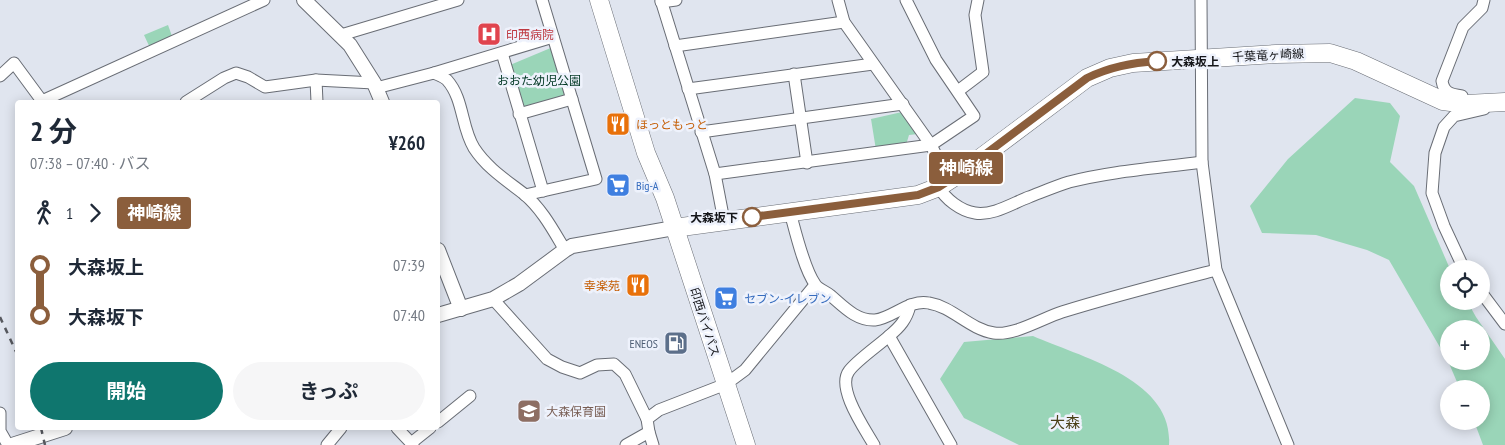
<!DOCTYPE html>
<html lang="ja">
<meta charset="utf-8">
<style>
:root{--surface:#fff;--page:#f6f6f7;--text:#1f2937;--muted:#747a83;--accent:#0f766e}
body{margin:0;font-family:"PT Sans Narrow","Noto Sans JP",sans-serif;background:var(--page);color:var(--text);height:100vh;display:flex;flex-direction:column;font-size:19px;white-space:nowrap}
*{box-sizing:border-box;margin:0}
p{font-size:16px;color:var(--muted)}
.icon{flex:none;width:28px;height:28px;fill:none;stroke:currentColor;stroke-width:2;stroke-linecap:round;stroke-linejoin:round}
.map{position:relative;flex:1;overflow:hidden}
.sheet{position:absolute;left:15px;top:100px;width:425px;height:330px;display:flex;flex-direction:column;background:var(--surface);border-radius:5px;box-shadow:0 2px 12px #0003}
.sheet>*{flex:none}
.badge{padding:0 10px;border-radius:4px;font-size:18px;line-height:32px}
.tools{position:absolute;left:1440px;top:260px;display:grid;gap:10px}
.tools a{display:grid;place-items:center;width:50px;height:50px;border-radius:50%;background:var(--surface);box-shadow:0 2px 12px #0003;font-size:25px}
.map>.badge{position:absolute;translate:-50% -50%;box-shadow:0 0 0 2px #fff}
.legs{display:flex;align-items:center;gap:8px;height:55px;padding:0 15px;font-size:16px}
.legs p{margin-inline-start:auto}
.overview{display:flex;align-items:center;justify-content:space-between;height:85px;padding:0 15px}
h1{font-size:28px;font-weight:700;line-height:38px}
.action{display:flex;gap:10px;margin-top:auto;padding:10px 15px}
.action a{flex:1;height:58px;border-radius:30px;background:var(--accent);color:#fff;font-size:20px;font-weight:700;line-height:58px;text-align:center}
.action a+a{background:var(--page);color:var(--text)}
ul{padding:0 15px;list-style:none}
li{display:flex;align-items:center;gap:18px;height:50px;font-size:19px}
li i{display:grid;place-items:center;width:8px;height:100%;margin:0 6px;background:currentColor}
li i::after{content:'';width:12px;height:12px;margin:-6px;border:4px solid;border-radius:50%;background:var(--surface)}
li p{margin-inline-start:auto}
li:first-child i{background:linear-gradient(#0000 50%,currentColor 0)}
li:last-child i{background:linear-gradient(currentColor 50%,#0000 0)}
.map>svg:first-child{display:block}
.green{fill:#9ad5b8;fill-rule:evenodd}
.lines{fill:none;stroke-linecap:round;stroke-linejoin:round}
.minor-casing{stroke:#696d75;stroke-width:13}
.tertiary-casing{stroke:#696d75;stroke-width:16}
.primary-casing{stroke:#696d75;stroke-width:19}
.trunk-casing{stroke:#696d75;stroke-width:19}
.minor{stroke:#fff;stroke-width:11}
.tertiary{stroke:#fff;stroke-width:14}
.primary{stroke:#fff;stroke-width:18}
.trunk{stroke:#fff;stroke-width:18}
.rail{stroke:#57595f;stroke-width:2.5;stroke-dasharray:6 6;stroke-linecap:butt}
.line-1-casing{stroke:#fff;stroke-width:11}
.line-1{stroke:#8b5e3c;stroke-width:8}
.stop-1-dot{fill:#fff;stroke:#8b5e3c;stroke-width:2.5}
.labels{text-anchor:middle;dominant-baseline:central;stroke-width:5;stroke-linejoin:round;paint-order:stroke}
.health-label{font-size:12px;fill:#be3a42;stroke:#eef2fc;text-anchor:start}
.street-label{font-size:12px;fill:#15161a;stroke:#eef2fc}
.stop-label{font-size:12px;font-weight:bold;fill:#15161a;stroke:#eef2fc;text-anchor:start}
.park-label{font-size:12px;fill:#003723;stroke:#eef2fc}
.food-label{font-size:12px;fill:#c56008;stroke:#eef2fc;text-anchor:start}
.shop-label{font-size:12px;fill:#366cbe;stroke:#eef2fc;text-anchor:start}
.service-label{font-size:12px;fill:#4e5e75;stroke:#eef2fc;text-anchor:end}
.education-label{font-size:12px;fill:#785e54;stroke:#eef2fc;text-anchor:start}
.quarter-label{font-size:15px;fill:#4b4118;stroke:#eef2fc}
</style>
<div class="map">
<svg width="1505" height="445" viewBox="0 0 1505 445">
<rect width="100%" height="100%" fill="#e0e5ef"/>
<!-- green -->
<g class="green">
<polygon points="168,25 173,39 151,50 144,35"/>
<polygon points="553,47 569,97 523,109 510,65"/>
<path d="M 1355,98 L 1390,103 L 1400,116 L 1390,162 L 1414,186 L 1450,269 L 1449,301 L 1467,301 L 1476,317 L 1505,359 L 1505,445 L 1483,445 L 1474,421 L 1481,421 L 1481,389 L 1460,389 L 1448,361 L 1389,260 L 1367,250 L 1316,235 L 1262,233 L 1250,206 L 1288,159 ZM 1449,329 L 1481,329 L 1481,361 L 1449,361 Z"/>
<polygon points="902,112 918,134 909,135 906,145 876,150 871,119"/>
<path d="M 1033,336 C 1080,357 1174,379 1169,445 L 1019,445 L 964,418 L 940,379 L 964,342 Z"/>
</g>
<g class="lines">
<!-- minor casing -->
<g class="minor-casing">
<g id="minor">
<polyline points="661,0 715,174 724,221"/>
<polyline points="838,0 844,22 931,145 938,159 945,184"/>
<polyline points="1201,0 1202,162 1216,270 1288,445"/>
<polyline points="661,2 676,0"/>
<polyline points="341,35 458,0"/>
<polyline points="675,46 844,22"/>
<polyline points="502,53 543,191"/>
<path d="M 434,73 C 438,75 444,77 447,80 C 464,99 461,127 474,148 C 487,168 506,180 524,194 C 542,209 553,230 565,250"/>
<polyline points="794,74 807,163"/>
<polyline points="0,76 14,63 42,101 264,0"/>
<polyline points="316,80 317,102"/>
<polyline points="376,88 434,73 553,37"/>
<polyline points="688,89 873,64"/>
<polyline points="958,91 983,72 975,15 978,0"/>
<path d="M 1462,96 C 1450,94 1444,93 1442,81 L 1463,27 L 1482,8 L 1484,0"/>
<polyline points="186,102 224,78 236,73 248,77 265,87 316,80 374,83"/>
<polyline points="519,114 572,99"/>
<polyline points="701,132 903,104"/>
<polyline points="715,174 931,145 974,116 936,60 906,0"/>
<path d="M 939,187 C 945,199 961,211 975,213 C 993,216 1013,203 1029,197 C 1042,192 1056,186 1069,182 C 1112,171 1158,168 1202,162"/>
<polyline points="525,195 596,179 542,0"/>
<path d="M 790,212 C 795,230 804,269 815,284 C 818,289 825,291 830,295 C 843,306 856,321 875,320 C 893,318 909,299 929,303 C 953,307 969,329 994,333 C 1014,336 1043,318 1062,312 C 1113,296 1165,283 1216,270"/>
<polyline points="1464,269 1444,226 1432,193 1435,153 1444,127 1454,116 1484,109"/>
<polyline points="1481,292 1505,324"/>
<polyline points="493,299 547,359 562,367 580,373 597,365 614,364 625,374 647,419"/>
<path d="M 910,305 C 907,319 900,327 889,336 L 951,445"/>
<polyline points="0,413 0,431 8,445"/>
<polyline points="438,422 470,396"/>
<polyline points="397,428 413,445"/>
<polyline points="649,432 653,445"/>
<polyline points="411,443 430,428"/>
<polyline points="327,445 341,428"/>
<polyline points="626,445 649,432 647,419 659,410 726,384 745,370 815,285"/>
<path d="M 874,445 C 865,429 836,388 849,371 C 856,361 879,345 889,336"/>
</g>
</g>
<!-- tertiary casing -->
<g class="tertiary-casing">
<g id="tertiary">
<polyline points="304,0 350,45 374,83 382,102"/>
<polyline points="438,250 461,309"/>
<polyline points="438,315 493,299 519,284 565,250 572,246 674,228"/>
<polyline points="12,445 65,428"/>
</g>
</g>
<!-- primary casing -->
<g class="primary-casing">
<polyline id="primary" points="674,228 918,195 939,187 959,174 1087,78 1110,68 1133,63 1276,54 1330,53 1356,61 1443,101 1466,104 1505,102"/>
</g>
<!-- trunk casing -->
<g class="trunk-casing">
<polyline id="trunk" points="599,0 646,153 665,198 746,445"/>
</g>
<!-- minor -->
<use href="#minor" class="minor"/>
<!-- tertiary -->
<use href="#tertiary" class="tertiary"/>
<!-- primary -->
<use href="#primary" class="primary"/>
<!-- trunk -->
<use href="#trunk" class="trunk"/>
<!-- rail -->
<g class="rail">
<polyline points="0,317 18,356"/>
<polyline points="41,428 45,445"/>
</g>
</g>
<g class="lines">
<!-- line-1 casing -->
<g class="line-1-casing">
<path id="line-1" d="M 752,217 L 918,195 L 939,187 L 959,174 L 1087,78 C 1110,67 1131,63 1157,61"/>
</g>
<!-- line-1 -->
<use href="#line-1" class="line-1"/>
</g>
<!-- icons -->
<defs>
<g id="hospital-square" transform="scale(1.25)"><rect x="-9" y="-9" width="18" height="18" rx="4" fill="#e0444e" stroke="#eef2fc"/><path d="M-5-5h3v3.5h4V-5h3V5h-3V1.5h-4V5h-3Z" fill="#fff"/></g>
<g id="restaurant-square" transform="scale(1.25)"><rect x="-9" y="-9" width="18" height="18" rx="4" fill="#e8710a" stroke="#eef2fc"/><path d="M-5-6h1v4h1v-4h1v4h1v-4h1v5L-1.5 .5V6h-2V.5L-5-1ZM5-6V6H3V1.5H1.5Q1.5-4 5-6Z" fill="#fff"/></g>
<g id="supermarket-square" transform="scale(1.25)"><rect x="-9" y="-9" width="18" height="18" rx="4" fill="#3f7fe0" stroke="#eef2fc"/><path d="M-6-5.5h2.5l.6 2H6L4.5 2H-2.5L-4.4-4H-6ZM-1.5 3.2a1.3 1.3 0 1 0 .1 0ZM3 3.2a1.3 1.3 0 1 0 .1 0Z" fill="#fff"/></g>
<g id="fuel-square" transform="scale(1.25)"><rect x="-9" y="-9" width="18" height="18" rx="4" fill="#5c6f8a" stroke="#eef2fc"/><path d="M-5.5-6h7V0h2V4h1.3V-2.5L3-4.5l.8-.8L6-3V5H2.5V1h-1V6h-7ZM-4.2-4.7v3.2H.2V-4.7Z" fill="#fff"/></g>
<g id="school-square" transform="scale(1.25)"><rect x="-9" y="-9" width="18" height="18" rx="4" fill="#8d6e63" stroke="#eef2fc"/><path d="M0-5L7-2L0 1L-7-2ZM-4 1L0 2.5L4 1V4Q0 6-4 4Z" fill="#fff"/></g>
</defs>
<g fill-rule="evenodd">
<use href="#hospital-square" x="489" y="34"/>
<use href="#restaurant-square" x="618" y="124"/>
<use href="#supermarket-square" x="618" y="185"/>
<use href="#restaurant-square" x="638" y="285"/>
<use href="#supermarket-square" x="726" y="298"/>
<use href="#fuel-square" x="676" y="343"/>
<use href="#school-square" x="529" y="411"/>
</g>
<!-- markers -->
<g class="stop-1-dot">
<circle cx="1157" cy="61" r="9"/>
<circle cx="752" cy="217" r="9"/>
</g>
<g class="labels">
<!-- health labels -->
<g class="health-label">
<text x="506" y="34">印西病院</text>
</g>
<!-- street labels -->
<g class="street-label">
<text transform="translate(1268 55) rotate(-3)">千葉竜ヶ崎線</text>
<text transform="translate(705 322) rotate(72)">印西バイパス</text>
</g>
<!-- stop labels -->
<g class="stop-label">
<text x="1171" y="61">大森坂上</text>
<text x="738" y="217" text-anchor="end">大森坂下</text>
</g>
<!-- park labels -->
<g class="park-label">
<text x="539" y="80">おおた幼児公園</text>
</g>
<!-- food labels -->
<g class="food-label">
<text x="636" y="124">ほっともっと</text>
<text x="620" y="285" text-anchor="end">幸楽苑</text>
</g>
<!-- shop labels -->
<g class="shop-label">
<text x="636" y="185">Big-A</text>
<text x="744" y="298">セブン-イレブン</text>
</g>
<!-- service labels -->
<g class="service-label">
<text x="658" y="343">ENEOS</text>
</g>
<!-- education labels -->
<g class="education-label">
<text x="546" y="411">大森保育園</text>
</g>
<!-- quarter labels -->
<g class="quarter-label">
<text x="1065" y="422">大森</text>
</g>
</g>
</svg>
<div class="tools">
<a><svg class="icon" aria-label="locate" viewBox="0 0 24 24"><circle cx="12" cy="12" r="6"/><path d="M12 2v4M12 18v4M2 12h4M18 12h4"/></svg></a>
<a>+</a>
<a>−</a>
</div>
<b class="badge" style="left:966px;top:168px;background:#8b5e3c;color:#fff">神崎線</b>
<section class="sheet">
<div class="overview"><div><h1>2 分</h1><p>07:38 – 07:40 · バス</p></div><b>¥260</b></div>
<div class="legs"><svg class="icon" aria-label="walk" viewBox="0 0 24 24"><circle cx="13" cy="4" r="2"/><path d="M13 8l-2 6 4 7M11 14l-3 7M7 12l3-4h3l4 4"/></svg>1<svg class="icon" aria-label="forward" viewBox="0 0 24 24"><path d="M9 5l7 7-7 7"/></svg><b class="badge" style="background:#8b5e3c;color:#fff">神崎線</b></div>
<ul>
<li><i style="color:#8b5e3c"></i><b>大森坂上</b><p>07:39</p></li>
<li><i style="color:#8b5e3c"></i><b>大森坂下</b><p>07:40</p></li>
</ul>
<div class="action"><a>開始</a><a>きっぷ</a></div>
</section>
</div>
